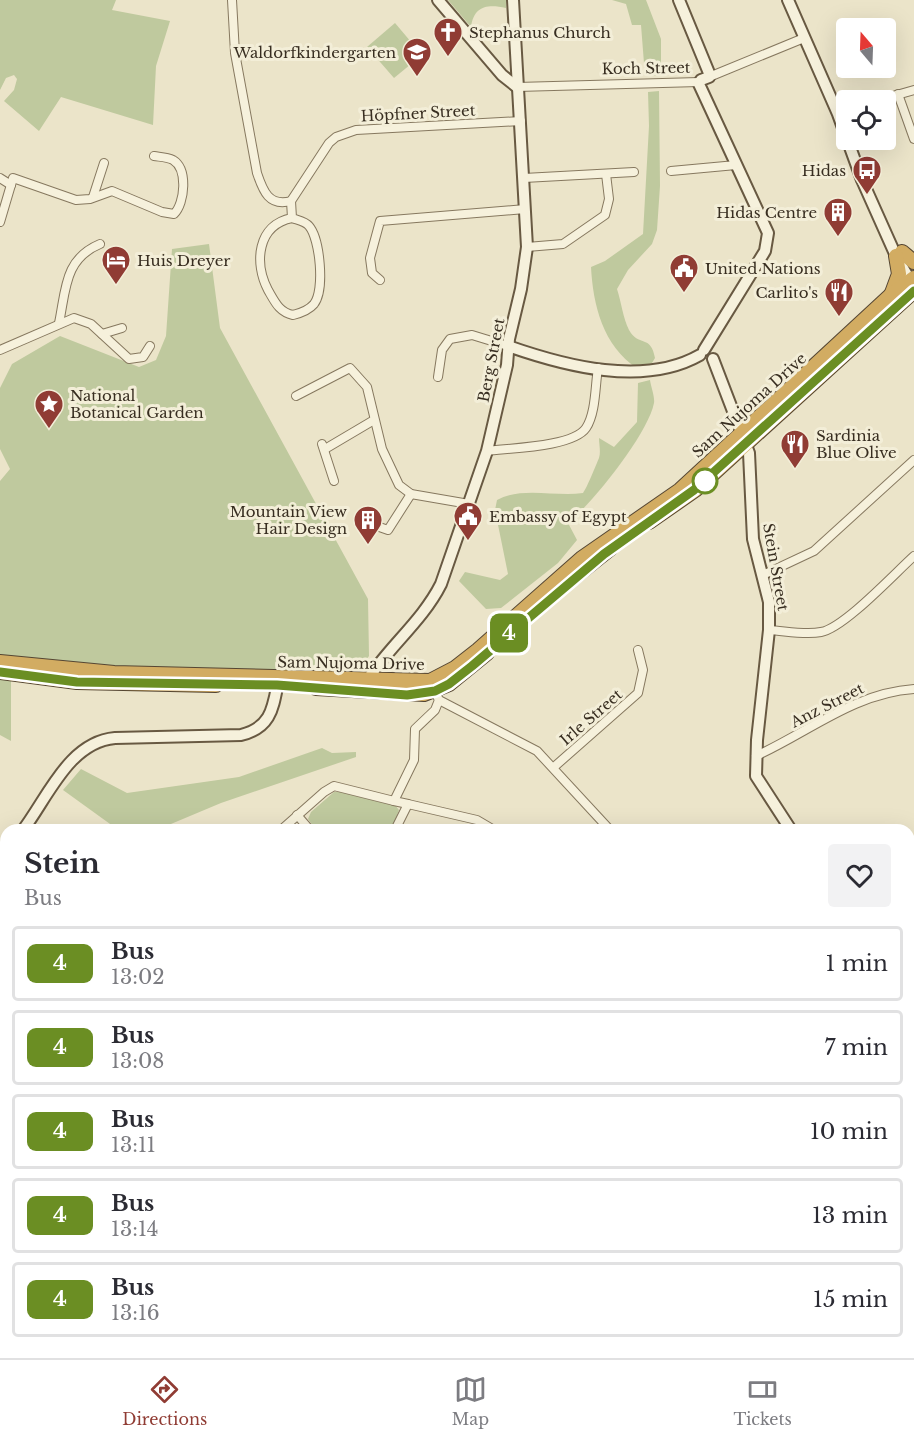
<!DOCTYPE html>
<meta charset="utf-8">
<style>
:root{--surface:#fff;--page:#f2f2f3;--text:#2b2b33;--muted:#7c7c81;--line:#e1e1e2;--accent:#903c34}
body{margin:0;font-family:"Libre Baskerville",serif;background:var(--page);color:var(--text);height:100vh;display:flex;flex-direction:column;font-size:22px;white-space:nowrap}
*{box-sizing:border-box;margin:0}
p{font-size:20px;color:var(--muted)}
.icon{flex:none;width:33px;height:33px;fill:none;stroke:currentColor;stroke-width:2;stroke-linecap:round;stroke-linejoin:round}
.map{position:relative;flex:1;overflow:hidden}
.sheet{position:absolute;left:0px;top:824px;width:915px;height:536px;display:flex;flex-direction:column;background:var(--surface);border-radius:18px 18px 0 0;box-shadow:0 6px 24px #0002}
.sheet>*{flex:none}
.badge{padding:0 12px;border-radius:9px;font-size:21px;line-height:39px}
.needle{width:39px;rotate:341deg}
.tools{position:absolute;left:836px;top:18px;display:grid;gap:12px}
.tools a{display:grid;place-items:center;width:60px;height:60px;border-radius:6px;background:var(--surface);box-shadow:0 6px 24px #0002;font-size:30px}
.map>.badge{position:absolute;translate:-50% -50%;box-shadow:0 0 0 3px #fff}
.round{display:grid;place-items:center;flex:none;width:63px;height:63px;border-radius:6px;background:var(--page)}
.head{display:flex;align-items:center;justify-content:space-between;height:102px;padding:0 24px}
h1{font-size:28px;font-weight:700;line-height:45px}
ul{padding:0;list-style:none}
li{display:flex;align-items:center;gap:18px;height:75px;margin:0 12px 9px;padding:0 12px;border:3px solid var(--line);border-radius:6px}
li div{flex:1}
li b{display:block;font-size:22px}
li em{font-style:normal}
li .badge{min-width:66px;font-weight:700;text-align:center}
.menu{display:flex;justify-content:space-around;align-items:center;height:84px;border-top:2px solid var(--line);background:var(--surface);font-size:16px;color:var(--muted)}
.menu a{display:grid;justify-items:center;gap:3px}
.menu .active{color:var(--accent)}
.map>svg:first-child{display:block}
.green{fill:#bfc99e}
.lines{fill:none;stroke-linecap:round;stroke-linejoin:round}
.street-casing{stroke:#86785f;stroke-width:10}
.secondary-casing{stroke:#685942;stroke-width:14}
.highway-casing{stroke:#554633;stroke-width:16}
.street{stroke:#f6f1dc;stroke-width:8}
.secondary{stroke:#f6f1dc;stroke-width:10}
.highway{stroke:#d2ac62;stroke-width:14}
.rail{stroke:#382e21;stroke-width:2;stroke-dasharray:10 10;stroke-linecap:butt}
.line-casing{stroke:#fff;stroke-width:14}
.line{stroke:#6b8e23;stroke-width:9}
.stop-dot{fill:#fff;stroke:#6b8e23;stroke-width:3}
.labels{text-anchor:middle;dominant-baseline:central;stroke-width:6;stroke-linejoin:round;paint-order:stroke}
.poi-label{font-size:15px;fill:#382e21;stroke:#f3eed8;text-anchor:start}
.street-label{font-size:15px;fill:#382e21;stroke:#f3eed8}
</style>
<div class="map">
<svg width="914" height="1358" viewBox="0 0 914 1358">
<rect width="100%" height="100%" fill="#ebe4c9"/>
<!-- green -->
<g class="green">
<polygon points="0,0 116,0 112,10 170,21 156,66 153,125 61,97 39,131 4,101 14,90 17,79 14,75 6,78 0,90"/>
<path d="M 448,0 L 506,0 L 506,8 C 487,4 474,6 471,27 Z"/>
<polygon points="612,0 646,0 661,39 661,75 645,76 641,25 632,25 626,4"/>
<polygon points="395,23 422,55 394,78 367,47"/>
<path d="M 659,91 L 660,186 L 657,230 L 652,244 L 628,270 L 617,289 C 621,301 623,318 629,330 C 638,347 651,334 655,358 L 652,363 L 637,368 C 603,346 593,305 591,267 L 605,261 L 643,234 L 649,126 L 648,92 Z"/>
<polygon points="209,244 220,328 368,599 369,656 356,673 117,669 0,658 0,481 10,469 0,449 0,388 12,364 60,336 139,367 156,360 166,336 172,249"/>
<path d="M 650,380 C 651,387 655,397 654,403 C 648,434 592,504 568,523 L 577,540 L 558,563 L 501,608 L 486,609 L 459,581 L 465,572 L 500,580 L 508,574 L 495,510 L 497,500 C 523,486 554,497 583,493 C 587,488 596,465 599,458 C 601,452 599,444 599,438 L 614,447 L 637,422 L 638,383 Z"/>
<polygon points="0,672 11,674 11,741 0,735"/>
<polygon points="322,748 332,753 356,752 356,757 221,803 159,829 117,829 63,790 81,769 127,793 239,777"/>
<polygon points="334,792 343,792 395,805 399,810 392,829 315,829 308,819 311,812"/>
<polygon points="914,1014 914,1358 693,1358 696,1353 909,1353 909,1025"/>
<polygon points="492,1353 601,1353 598,1358 492,1358"/>
</g>
<g class="lines">
<!-- street casing -->
<g class="street-casing">
<g id="street">
<path d="M 232,0 L 235,53 L 257,173 C 263,191 269,207 291,201 L 329,143 L 336,137 L 356,130 L 521,121"/>
<polyline points="709,77 804,38"/>
<polyline points="517,87 699,82"/>
<polyline points="898,94 914,139"/>
<polyline points="879,100 914,90"/>
<polyline points="671,171 736,165"/>
<polyline points="0,178 11,185"/>
<polyline points="524,178 634,172"/>
<polyline points="93,197 104,163"/>
<path d="M 291,201 L 292,218 C 297,220 305,221 309,226 C 320,239 325,290 314,304 C 309,310 301,313 293,315 C 279,312 275,302 268,290 C 254,263 257,225 292,218"/>
<path d="M 0,222 L 13,178 L 76,200 L 90,199 L 112,191 L 162,212 L 174,214 C 185,203 188,169 173,160 C 167,157 160,157 154,156"/>
<polyline points="527,247 563,244 605,215 609,199 606,174"/>
<polyline points="380,280 372,273 370,258 380,221 525,209"/>
<path d="M 59,323 C 66,290 64,259 100,244"/>
<polyline points="102,334 122,328"/>
<polyline points="0,350 74,318 91,324 129,359 143,357 150,346"/>
<polyline points="438,377 442,350 450,339 472,335 508,346"/>
<polyline points="296,396 350,368 367,387 382,449 399,485 411,494 469,504"/>
<polyline points="322,444 334,481"/>
<polyline points="325,449 374,420"/>
<path d="M 487,451 C 510,448 573,447 586,428 C 596,413 595,386 598,368"/>
<polyline points="365,522 388,530 411,494"/>
<polyline points="763,575 814,551 914,460"/>
<path d="M 769,630 C 786,631 805,635 821,632 C 844,628 895,573 914,556"/>
<polyline points="439,700 537,751 610,830"/>
<path d="M 756,756 C 809,732 854,693 914,689"/>
<polyline points="554,767 638,693 643,670 638,650"/>
<polyline points="408,804 477,820 494,830"/>
<polyline points="297,815 310,830"/>
<polyline points="281,830 324,792 334,786 394,801"/>
<polyline points="395,830 408,804 394,801 414,760 415,729 435,710 439,700 437,696"/>
<polyline points="0,986 5,1001 0,1028"/>
<polyline points="909,1025 914,1014"/>
<polyline points="0,1068 6,1066"/>
<polyline points="0,1087 6,1103"/>
<polyline points="273,1353 280,1358"/>
<polyline points="410,1353 416,1358"/>
<polyline points="26,1358 28,1353"/>
<polyline points="142,1358 146,1353"/>
<polyline points="652,1358 655,1353"/>
</g>
</g>
<!-- secondary casing -->
<g class="secondary-casing">
<g id="secondary">
<polyline points="438,0 502,75 517,87"/>
<polyline points="679,0 709,73 709,77 701,80 699,84 768,233 765,251 704,350"/>
<polyline points="788,0 838,114 862,180 896,256 914,287"/>
<path d="M 508,346 C 565,366 644,387 700,355"/>
<polyline points="713,359 749,453 753,539 769,602 769,630 757,740 756,776 791,830"/>
<path d="M 364,685 C 386,649 422,622 441,584 L 487,451 L 507,365 L 509,339 L 521,289 L 527,247 L 513,0"/>
<path d="M 23,830 C 48,797 69,742 115,738 L 241,735 C 273,727 273,706 279,677"/>
<polyline points="0,857 6,850"/>
<polyline points="909,893 914,885"/>
<polyline points="0,1205 6,1211"/>
<polyline points="177,1353 183,1358"/>
<polyline points="685,1358 688,1353"/>
</g>
</g>
<!-- highway casing -->
<g class="highway-casing">
<g id="highway">
<polyline points="902,252 914,262"/>
<polyline points="892,293 899,274 896,256"/>
<polyline points="649,522 695,490 914,291"/>
<polyline points="572,579 611,548"/>
<polyline points="0,662 114,673 430,681 455,668 478,650 582,558 680,490 891,295 914,278"/>
<polyline points="0,672 77,682 216,685"/>
<polyline points="316,688 424,694 449,684 487,653"/>
</g>
</g>
<!-- street -->
<use href="#street" class="street"/>
<!-- secondary -->
<use href="#secondary" class="secondary"/>
<!-- highway -->
<use href="#highway" class="highway"/>
<!-- rail -->
<g class="rail">
<polyline points="909,1189 914,1171"/>
<polyline points="716,1358 718,1353"/>
</g>
</g>
<g class="lines">
<!-- line casing -->
<g class="line-casing">
<polyline id="line" points="0,672 77,682 277,685 407,695 435,691 449,684 472,666 604,554 694,490 914,291"/>
</g>
<!-- line -->
<use href="#line" class="line"/>
</g>
<!-- icons -->
<defs>
<g id="church-pin" transform="scale(1.5)"><path d="M0 17L-7.5 6A9.5 9.5 0 1 1 7.5 6Z" fill="#903c34" stroke="#f3eed8"/><path d="M-1.2-6h2.4v3.5h3.3v2.4h-3.3V6h-2.4V-.1h-3.3v-2.4h3.3Z" fill="#fff"/></g>
<g id="school-pin" transform="scale(1.5)"><path d="M0 17L-7.5 6A9.5 9.5 0 1 1 7.5 6Z" fill="#903c34" stroke="#f3eed8"/><path d="M0-5L7-2L0 1L-7-2ZM-4 1L0 2.5L4 1V4Q0 6-4 4Z" fill="#fff"/></g>
<g id="bus-pin" transform="scale(1.5)"><path d="M0 17L-7.5 6A9.5 9.5 0 1 1 7.5 6Z" fill="#903c34" stroke="#f3eed8"/><path d="M-5-6H5V4H4V6H2V4H-2V6H-4V4H-5ZM-3.5-4V0h7V-4ZM-3.5 1.2v1.5H-2V1.2ZM2 1.2v1.5H3.5V1.2Z" fill="#fff"/></g>
<g id="building-pin" transform="scale(1.5)"><path d="M0 17L-7.5 6A9.5 9.5 0 1 1 7.5 6Z" fill="#903c34" stroke="#f3eed8"/><path d="M-4-6H4V6H1V3H-1V6H-4ZM-2.5-4.3h1.7v1.8h-1.7ZM.8-4.3h1.7v1.8H.8ZM-2.5-1h1.7V.8h-1.7ZM.8-1h1.7V.8H.8Z" fill="#fff"/></g>
<g id="hotel-pin" transform="scale(1.5)"><path d="M0 17L-7.5 6A9.5 9.5 0 1 1 7.5 6Z" fill="#903c34" stroke="#f3eed8"/><path d="M-6-4.5h1.5V1H6V5H4.5V3h-9V5H-6ZM-4 0a1.8 1.8 0 1 1 3.6 0ZM.5 0V-2.5h3Q6-2.5 6 0Z" fill="#fff"/></g>
<g id="civic-pin" transform="scale(1.5)"><path d="M0 17L-7.5 6A9.5 9.5 0 1 1 7.5 6Z" fill="#903c34" stroke="#f3eed8"/><path d="M-.6-6.5H3V-4.5H.6V-3L4-1V1h2V6H-6V1h2V-1L-.6-3ZM-1.2 2.5V6h2.4V2.5Z" fill="#fff"/></g>
<g id="restaurant-pin" transform="scale(1.5)"><path d="M0 17L-7.5 6A9.5 9.5 0 1 1 7.5 6Z" fill="#903c34" stroke="#f3eed8"/><path d="M-5-6h1v4h1v-4h1v4h1v-4h1v5L-1.5 .5V6h-2V.5L-5-1ZM5-6V6H3V1.5H1.5Q1.5-4 5-6Z" fill="#fff"/></g>
<g id="sight-pin" transform="scale(1.5)"><path d="M0 17L-7.5 6A9.5 9.5 0 1 1 7.5 6Z" fill="#903c34" stroke="#f3eed8"/><path d="M0-6L1.8-2.2L6-1.7L2.9 1.2L3.7 5.4L0 3.3L-3.7 5.4L-2.9 1.2L-6-1.7L-1.8-2.2Z" fill="#fff"/></g>
</defs>
<g fill-rule="evenodd">
<use href="#church-pin" x="448" y="32"/>
<use href="#school-pin" x="417" y="52"/>
<use href="#bus-pin" x="867" y="170"/>
<use href="#building-pin" x="838" y="212"/>
<use href="#hotel-pin" x="116" y="260"/>
<use href="#civic-pin" x="684" y="268"/>
<use href="#restaurant-pin" x="839" y="292"/>
<use href="#sight-pin" x="49" y="404"/>
<use href="#restaurant-pin" x="795" y="444"/>
<use href="#civic-pin" x="468" y="516"/>
<use href="#building-pin" x="368" y="520"/>
</g>
<!-- markers -->
<circle class="stop-dot" cx="705" cy="481" r="12"/>
<g class="labels">
<!-- poi labels -->
<g class="poi-label">
<text x="469" y="32">Stephanus Church</text>
<text x="396" y="52" text-anchor="end">Waldorfkindergarten</text>
<text x="846" y="170" text-anchor="end">Hidas</text>
<text x="817" y="212" text-anchor="end">Hidas Centre</text>
<text x="137" y="260">Huis Dreyer</text>
<text x="705" y="268">United Nations</text>
<text x="818" y="292" text-anchor="end">Carlito's</text>
<text x="70" y="395">National<tspan x="70" dy="17">Botanical Garden</tspan></text>
<text x="816" y="435">Sardinia<tspan x="816" dy="17">Blue Olive</tspan></text>
<text x="347" y="511" text-anchor="end">Mountain View<tspan x="347" dy="17">Hair Design</tspan></text>
<text x="489" y="516">Embassy of Egypt</text>
</g>
<!-- street labels -->
<g class="street-label">
<text transform="translate(646 68) rotate(-1)">Koch Street</text>
<text transform="translate(418 113) rotate(-3)">Höpfner Street</text>
<text transform="translate(491 360) rotate(-79)">Berg Street</text>
<text transform="translate(749 405) rotate(-42)">Sam Nujoma Drive</text>
<text transform="translate(776 567) rotate(80)">Stein Street</text>
<text transform="translate(351 663) rotate(1)">Sam Nujoma Drive</text>
<text transform="translate(827 705) rotate(-27)">Anz Street</text>
<text transform="translate(591 717) rotate(-41)">Irle Street</text>
</g>
</g>
</svg>
<div class="tools">
<a><svg class="needle" viewBox="-14 -14 28 28"><path d="M0-13l5 13h-10z" fill="#e53935"/><path d="M0 13l5-13h-10z" fill="#7c7c81"/></svg></a>
<a><svg class="icon" aria-label="locate" viewBox="0 0 24 24"><circle cx="12" cy="12" r="6"/><path d="M12 2v4M12 18v4M2 12h4M18 12h4"/></svg></a>
</div>
<b class="badge" style="left:509px;top:633px;background:#6b8e23;color:#fff">4</b>
<section class="sheet">
<div class="head"><div><h1>Stein</h1><p>Bus</p></div><a class="round"><svg class="icon" aria-label="heart" viewBox="0 0 24 24"><path d="M12 20l-8-8c-3-5 5-10 8-4 3-6 11-1 8 4z"/></svg></a></div>
<ul>
<li><span class="badge" style="background:#6b8e23;color:#fff">4</span><div><b>Bus</b><p>13:02</p></div><em>1 min</em></li>
<li><span class="badge" style="background:#6b8e23;color:#fff">4</span><div><b>Bus</b><p>13:08</p></div><em>7 min</em></li>
<li><span class="badge" style="background:#6b8e23;color:#fff">4</span><div><b>Bus</b><p>13:11</p></div><em>10 min</em></li>
<li><span class="badge" style="background:#6b8e23;color:#fff">4</span><div><b>Bus</b><p>13:14</p></div><em>13 min</em></li>
<li><span class="badge" style="background:#6b8e23;color:#fff">4</span><div><b>Bus</b><p>13:16</p></div><em>15 min</em></li>
</ul>
</section>
</div>
<nav class="menu">
<a class="active"><svg class="icon" aria-label="directions" viewBox="0 0 24 24"><path d="M12 3l9 9-9 9-9-9zM9 14v-3h6M13 9l2 2-2 2"/></svg>Directions</a>
<a><svg class="icon" aria-label="map" viewBox="0 0 24 24"><path d="M3 6l6-2 6 2 6-2v14l-6 2-6-2-6 2zM9 4v14M15 6v14"/></svg>Map</a>
<a><svg class="icon" aria-label="tickets" viewBox="0 0 24 24"><path d="M3 7h18v10H3zM15 7v10"/></svg>Tickets</a>
</nav>
